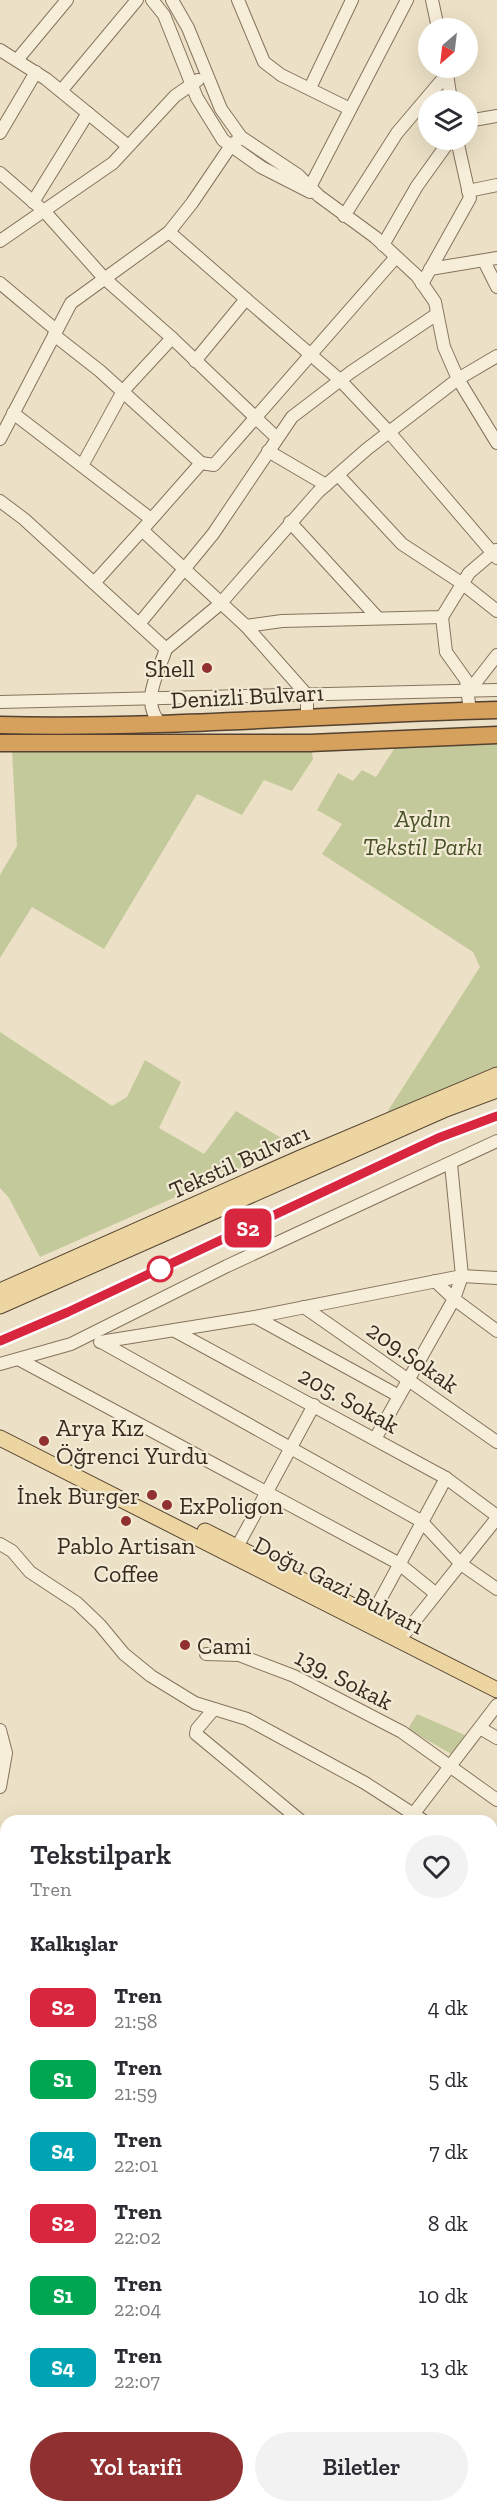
<!DOCTYPE html>
<html lang="tr">
<meta charset="utf-8">
<style>
:root{--surface:#fff;--page:#f2f2f3;--text:#2b2b33;--muted:#7c7c81;--accent:#913030}
body{margin:0;font-family:"Zilla Slab",serif;background:var(--page);color:var(--text);height:100vh;display:flex;flex-direction:column;font-size:22px;white-space:nowrap}
*{box-sizing:border-box;margin:0}
p{font-size:20px;color:var(--muted)}
.icon{flex:none;width:33px;height:33px;fill:none;stroke:currentColor;stroke-width:2;stroke-linecap:round;stroke-linejoin:round}
.map{position:relative;flex:1;overflow:hidden}
.panel{position:absolute;left:0px;top:1815px;width:498px;height:698px;display:flex;flex-direction:column;background:var(--surface);border-radius:18px 18px 0 0;box-shadow:0 6px 24px #0002}
.panel>*{flex:none}
.badge{padding:0 12px;border-radius:9px;font-size:21px;line-height:39px}
.needle{width:39px;rotate:208deg}
.buttons{position:absolute;left:418px;top:18px;display:grid;gap:12px}
.buttons a{display:grid;place-items:center;width:60px;height:60px;border-radius:50%;background:var(--surface);box-shadow:0 6px 24px #0002;font-size:30px}
.map>.badge{position:absolute;translate:-50% -50%;box-shadow:0 0 0 3px #fff}
h2{padding:0 30px;font-size:22px;line-height:54px}
.round{display:grid;place-items:center;flex:none;width:63px;height:63px;border-radius:32px;background:var(--page)}
.overview{display:flex;align-items:center;justify-content:space-between;height:102px;padding:0 30px}
h1{font-size:28px;font-weight:600;line-height:45px}
.cta{display:flex;gap:12px;margin-top:auto;padding:12px 30px}
.cta a{flex:1;height:69px;border-radius:36px;background:var(--accent);color:#fff;font-size:24px;font-weight:600;line-height:69px;text-align:center}
.cta a+a{background:var(--page);color:var(--text)}
ul{padding:0;list-style:none}
li{display:flex;align-items:center;gap:18px;height:72px;padding:0 30px}
li div{flex:1}
li b{display:block;font-size:22px}
li em{font-style:normal}
li .badge{min-width:66px;font-weight:700;text-align:center}
.map>svg:first-child{display:block}
.green{fill:#c3c99a}
.lines{fill:none;stroke-linecap:round;stroke-linejoin:round}
.minor-casing{stroke:#86735d;stroke-width:14}
.major-casing{stroke:#544131;stroke-width:17}
.highway-casing{stroke:#544131;stroke-width:19}
.minor{stroke:#f7eed9;stroke-width:12}
.major{stroke:#ecd5a0;stroke-width:15}
.highway{stroke:#d5a15c;stroke-width:16}
.rail-casing{stroke:#372b20;stroke-width:5}
.rail{stroke:#f3ebd5;stroke-width:3;stroke-dasharray:9;stroke-linecap:butt}
.line-casing{stroke:#fff;stroke-width:14}
.line{stroke:#d7263d;stroke-width:9}
.poi-dot{fill:#913030;stroke:#f3ebd5;stroke-width:2}
.stop-dot{fill:#fff;stroke:#d7263d;stroke-width:3}
.labels{text-anchor:middle;dominant-baseline:central;stroke-width:4.5;stroke-linejoin:round;paint-order:stroke}
.poi-label{font-size:24px;fill:#372b20;stroke:#f3ebd5;text-anchor:start}
.street-label{font-size:24px;fill:#372b20;stroke:#f3ebd5}
.park-label{font-size:24px;font-style:italic;fill:#475227;stroke:#f3ebd5}
</style>
<div class="map">
<svg width="497" height="2512" viewBox="0 0 497 2512">
<rect width="100%" height="100%" fill="#ece1c6"/>
<!-- green -->
<g class="green">
<polygon points="497,743 497,1071 386,1114 480,967 473,952 322,854 342,824 317,810 338,773 353,781 362,770 376,777 396,746"/>
<polygon points="311,746 313,759 292,791 264,780 242,815 197,794 104,949 32,907 0,958 0,875 17,846 12,749"/>
<polygon points="0,1032 112,1106 127,1097 145,1060 181,1082 159,1128 204,1154 236,1111 293,1145 40,1257 9,1198 0,1188"/>
<polygon points="417,1714 465,1735 453,1755 408,1729"/>
<polygon points="269,2507 269,2506 444,2507 441,2512 263,2512"/>
</g>
<g class="lines">
<!-- minor casing -->
<g class="minor-casing">
<g id="minor">
<polyline points="152,0 164,15 197,98 223,140 261,167 310,192"/>
<polyline points="238,0 264,62 281,75 350,109"/>
<polyline points="432,0 438,28"/>
<polyline points="0,50 46,79 128,146"/>
<polyline points="17,60 67,0"/>
<polyline points="447,74 451,100"/>
<polyline points="310,88 352,0"/>
<polyline points="61,91 137,0"/>
<polyline points="468,121 497,116"/>
<polyline points="0,133 36,72"/>
<polyline points="0,173 45,212 104,278 172,338 123,391 83,464"/>
<polyline points="310,187 407,0"/>
<polyline points="468,191 497,185"/>
<polyline points="33,202 88,113"/>
<polyline points="344,216 397,133 447,74 445,68"/>
<polyline points="169,232 246,299 195,361"/>
<polyline points="0,241 113,163 175,96 198,80"/>
<polyline points="383,245 417,186 450,140"/>
<polyline points="484,261 497,287"/>
<polyline points="430,269 497,258"/>
<polyline points="0,283 56,330"/>
<polyline points="422,284 470,198 457,140"/>
<polyline points="246,299 340,380 389,432 497,558"/>
<polyline points="54,335 100,371 201,463"/>
<polyline points="172,338 277,438"/>
<polyline points="497,356 458,379 497,443"/>
<polyline points="13,413 151,519"/>
<polyline points="0,439 71,303 169,232 192,203 230,147 241,137"/>
<polyline points="268,451 326,485"/>
<polyline points="338,475 402,544 463,584 497,611"/>
<path d="M 0,501 L 24,519 L 166,649 C 158,674 139,703 162,725"/>
<polyline points="290,522 377,617"/>
<polyline points="142,530 201,463 214,465 396,257"/>
<polyline points="94,583 142,530 246,626 307,695 307,716"/>
<polyline points="442,617 446,652 466,680 470,711"/>
<polyline points="139,624 213,534 292,417 351,372 437,314"/>
<polyline points="246,626 282,621 442,617 469,573 496,550"/>
<polyline points="166,649 220,604 318,492 367,449 458,379 444,347 435,302 417,276 375,237 319,196 298,175 241,137 221,109 188,28 172,0"/>
<polyline points="469,691 497,655"/>
<polyline points="0,702 497,690"/>
<polyline points="435,1281 454,1299 497,1331"/>
<polyline points="304,1307 497,1442"/>
<polyline points="255,1317 399,1396"/>
<polyline points="175,1331 446,1478 497,1516"/>
<polyline points="100,1342 255,1317 462,1276 497,1278"/>
<polyline points="103,1343 421,1521 461,1564 497,1589"/>
<polyline points="20,1360 398,1563 435,1593"/>
<polyline points="0,1364 71,1344 227,1266 497,1141"/>
<polyline points="375,1439 454,1299 462,1276 451,1164"/>
<polyline points="0,1544 12,1551 30,1572 77,1603 100,1625 124,1654 151,1676 195,1703 247,1719 365,1783 424,1821"/>
<polyline points="237,1547 314,1405"/>
<polyline points="372,1615 446,1478"/>
<polyline points="406,1632 497,1518"/>
<polyline points="206,1654 239,1655 294,1676 402,1732 497,1800"/>
<polyline points="214,1709 197,1729 196,1734 301,1821"/>
<polyline points="480,1728 497,1738"/>
<polyline points="0,1730 6,1753 0,1787"/>
<polyline points="408,1821 497,1705"/>
<polyline points="492,1871 497,1875"/>
<polyline points="0,1882 6,1886"/>
<polyline points="492,1961 497,1964"/>
<polyline points="492,2056 497,2056"/>
<polyline points="492,2102 497,2107"/>
<polyline points="492,2203 497,2220"/>
</g>
</g>
<!-- major casing -->
<g class="major-casing">
<g id="major">
<polyline points="0,1291 300,1158 497,1075"/>
<polyline points="0,1306 446,1109 497,1090"/>
<polyline points="0,1438 497,1690"/>
<polyline points="205,1531 401,1630"/>
</g>
</g>
<!-- highway casing -->
<g class="highway-casing">
<g id="highway">
<path d="M 0,725 C 166,729 331,714 497,710"/>
<polyline points="0,743 310,743 497,735"/>
</g>
</g>
<!-- minor -->
<use href="#minor" class="minor"/>
<!-- major -->
<use href="#major" class="major"/>
<!-- highway -->
<use href="#highway" class="highway"/>
<!-- rail casing -->
<g class="rail-casing">
<polyline id="rail" points="0,1341 67,1313 450,1133 497,1116"/>
</g>
<!-- rail -->
<use href="#rail" class="rail"/>
</g>
<g class="lines">
<!-- line casing -->
<g class="line-casing">
<polyline id="line" points="0,1341 68,1312 438,1138 497,1116"/>
</g>
<!-- line -->
<use href="#line" class="line"/>
</g>
<!-- markers -->
<g class="poi-dot">
<circle cx="207" cy="668" r="6"/>
<circle cx="44" cy="1441" r="6"/>
<circle cx="152" cy="1495" r="6"/>
<circle cx="167" cy="1505" r="6"/>
<circle cx="126" cy="1521" r="6"/>
<circle cx="185" cy="1645" r="6"/>
</g>
<circle class="stop-dot" cx="160" cy="1269" r="12"/>
<g class="labels">
<!-- poi labels -->
<g class="poi-label">
<text x="195" y="668" text-anchor="end">Shell</text>
<text x="56" y="1427">Arya Kız<tspan x="56" dy="28">Öğrenci Yurdu</tspan></text>
<text x="140" y="1495" text-anchor="end">İnek Burger</text>
<text x="179" y="1505">ExPoligon</text>
<text x="126" y="1545" text-anchor="middle">Pablo Artisan<tspan x="126" dy="28">Coffee</tspan></text>
<text x="197" y="1645">Cami</text>
</g>
<!-- street labels -->
<g class="street-label">
<text transform="translate(247 696) rotate(-3)">Denizli Bulvarı</text>
<text transform="translate(239 1161) rotate(-24)">Tekstil Bulvarı</text>
<text transform="translate(413 1357) rotate(35)">209.Sokak</text>
<text transform="translate(349 1400) rotate(29)">205. Sokak</text>
<text transform="translate(339 1585) rotate(27)">Doğu Gazi Bulvarı</text>
<text transform="translate(344 1679) rotate(27)">139. Sokak</text>
</g>
<!-- park labels -->
<g class="park-label">
<text x="423" y="818">Aydın<tspan x="423" dy="28">Tekstil Parkı</tspan></text>
</g>
</g>
</svg>
<div class="buttons">
<a><svg class="needle" viewBox="-14 -14 28 28"><path d="M0-13l5 13h-10z" fill="#e53935"/><path d="M0 13l5-13h-10z" fill="#7c7c81"/></svg></a>
<a><svg class="icon" aria-label="layers" viewBox="0 0 24 24"><path d="M12 4l9 5-9 5-9-5zM3 14l9 5 9-5"/></svg></a>
</div>
<b class="badge" style="left:248px;top:1228px;background:#d7263d;color:#fff">S2</b>
<section class="panel">
<div class="overview"><div><h1>Tekstilpark</h1><p>Tren</p></div><a class="round"><svg class="icon" aria-label="heart" viewBox="0 0 24 24"><path d="M12 20l-8-8c-3-5 5-10 8-4 3-6 11-1 8 4z"/></svg></a></div>
<h2>Kalkışlar</h2>
<ul>
<li><span class="badge" style="background:#d7263d;color:#fff">S2</span><div><b>Tren</b><p>21:58</p></div><em>4 dk</em></li>
<li><span class="badge" style="background:#00a651;color:#fff">S1</span><div><b>Tren</b><p>21:59</p></div><em>5 dk</em></li>
<li><span class="badge" style="background:#00a3b4;color:#fff">S4</span><div><b>Tren</b><p>22:01</p></div><em>7 dk</em></li>
<li><span class="badge" style="background:#d7263d;color:#fff">S2</span><div><b>Tren</b><p>22:02</p></div><em>8 dk</em></li>
<li><span class="badge" style="background:#00a651;color:#fff">S1</span><div><b>Tren</b><p>22:04</p></div><em>10 dk</em></li>
<li><span class="badge" style="background:#00a3b4;color:#fff">S4</span><div><b>Tren</b><p>22:07</p></div><em>13 dk</em></li>
</ul>
<div class="cta"><a>Yol tarifi</a><a>Biletler</a></div>
</section>
</div>
